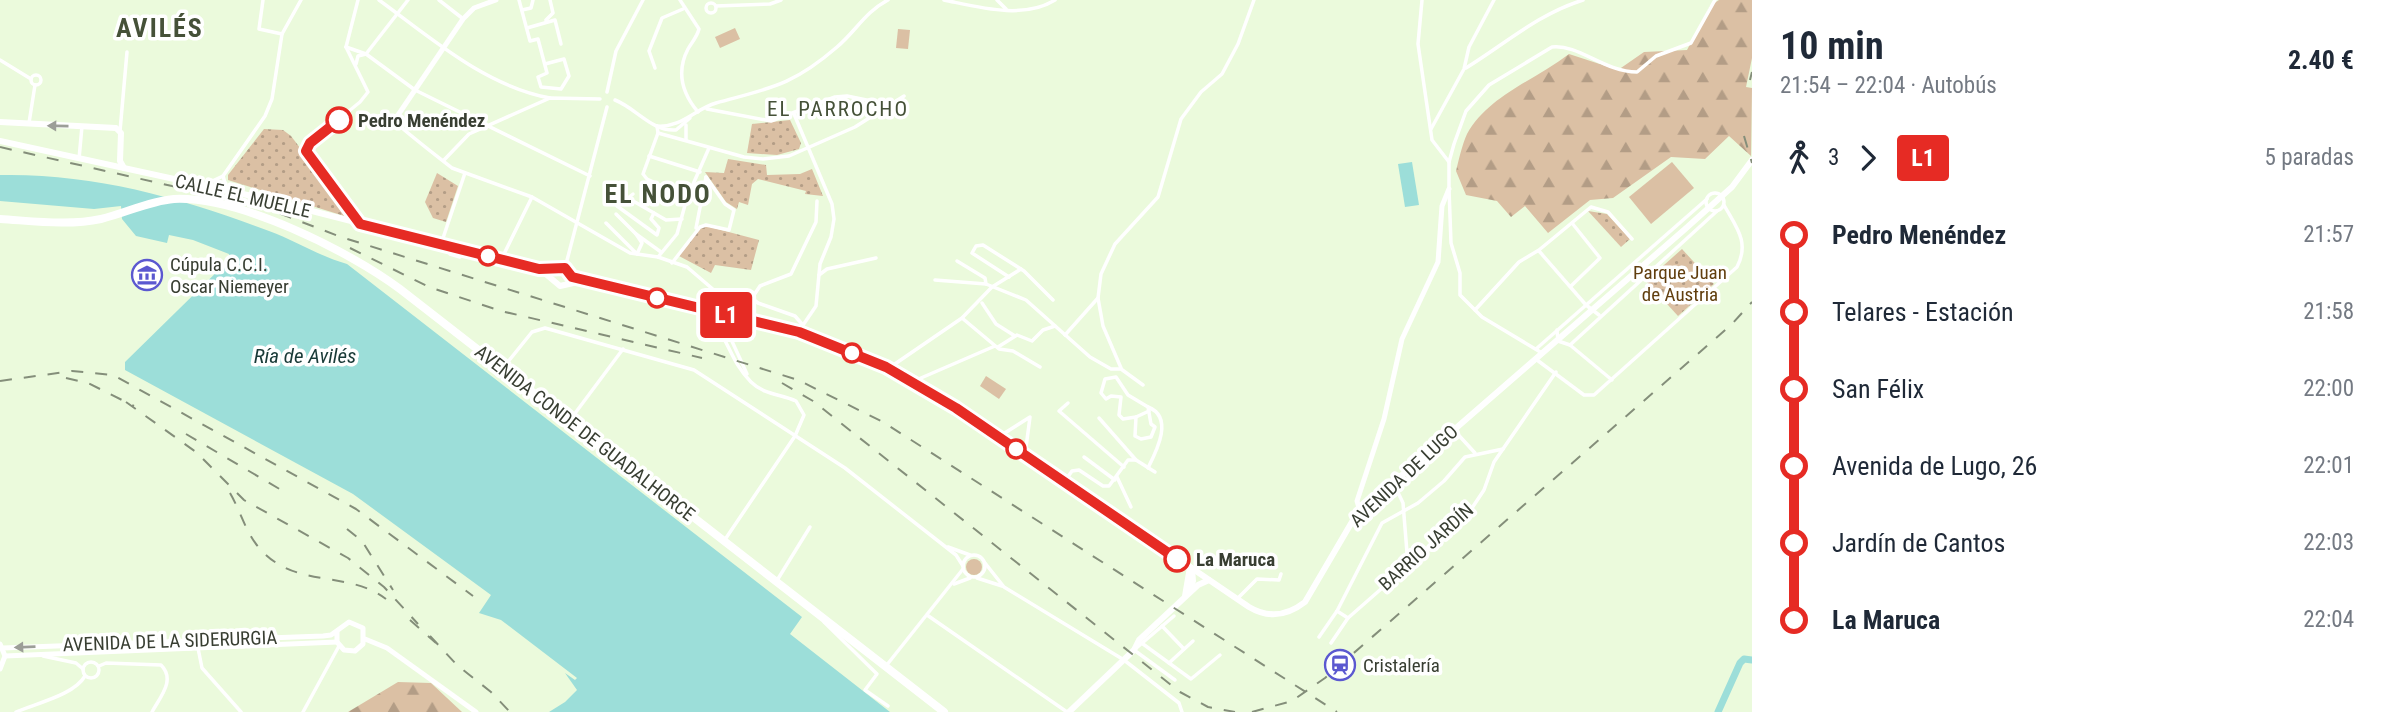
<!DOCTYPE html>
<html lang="es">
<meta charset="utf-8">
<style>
:root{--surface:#fff;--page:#f6f6f7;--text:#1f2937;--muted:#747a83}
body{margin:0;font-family:"Roboto Condensed",sans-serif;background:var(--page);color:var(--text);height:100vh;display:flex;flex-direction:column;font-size:26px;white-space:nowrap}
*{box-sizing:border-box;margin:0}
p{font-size:23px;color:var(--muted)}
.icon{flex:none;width:38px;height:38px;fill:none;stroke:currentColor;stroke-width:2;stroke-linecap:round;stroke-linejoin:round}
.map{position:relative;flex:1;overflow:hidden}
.panel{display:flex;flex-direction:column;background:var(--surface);width:630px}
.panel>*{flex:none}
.badge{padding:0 14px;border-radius:5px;font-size:24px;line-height:46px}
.map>.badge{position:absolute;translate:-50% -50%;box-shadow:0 0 0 4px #fff}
.legs{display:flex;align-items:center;gap:10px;height:77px;padding:0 28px;font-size:23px}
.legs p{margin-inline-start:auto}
.overview{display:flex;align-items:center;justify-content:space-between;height:119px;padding:0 28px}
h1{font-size:38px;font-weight:700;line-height:52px}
ul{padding:0 28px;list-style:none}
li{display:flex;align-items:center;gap:24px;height:77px;font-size:26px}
li i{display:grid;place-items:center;width:10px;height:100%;margin:0 9px;background:currentColor}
li i::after{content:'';width:18px;height:18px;margin:-9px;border:5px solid;border-radius:50%;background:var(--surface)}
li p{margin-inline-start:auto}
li:first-child i{background:linear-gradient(#0000 50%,currentColor 0)}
li:last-child i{background:linear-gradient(currentColor 50%,#0000 0)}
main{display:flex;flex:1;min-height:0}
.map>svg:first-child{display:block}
.grass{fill:#dbc0a4}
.forest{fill:url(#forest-firs)}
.park{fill:url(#park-dots)}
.water{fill:#9cded9}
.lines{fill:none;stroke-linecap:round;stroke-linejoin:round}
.river{stroke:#9cded9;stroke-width:7}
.street{stroke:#fff;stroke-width:3.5}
.secondary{stroke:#fff;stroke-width:5}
.primary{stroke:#fff;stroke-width:6}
.highway{stroke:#fff;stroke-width:8}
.rail{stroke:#848e7a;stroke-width:2;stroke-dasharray:12 12;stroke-linecap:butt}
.oneway{fill:#9c9e98}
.line-1-casing{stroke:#fff;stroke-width:16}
.line-1{stroke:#e62b24;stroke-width:10}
.stop-1-dot{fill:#fff;stroke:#e62b24;stroke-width:3.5}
.labels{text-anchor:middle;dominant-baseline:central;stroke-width:7;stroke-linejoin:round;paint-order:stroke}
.stop-label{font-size:19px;font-weight:bold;fill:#383e32;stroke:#fff;text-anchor:start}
.street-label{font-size:19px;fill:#383e32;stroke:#fff}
.poi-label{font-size:19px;fill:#383e32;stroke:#fff;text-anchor:start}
.park-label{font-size:19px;fill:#613e0e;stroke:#fff}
.neighbourhood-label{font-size:21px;letter-spacing:2px;fill:#455138;stroke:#fff}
.water-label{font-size:21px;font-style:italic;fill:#193a37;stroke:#fff}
.district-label{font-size:26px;font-weight:bold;letter-spacing:2px;fill:#455138;stroke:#fff}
</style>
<main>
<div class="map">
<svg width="1752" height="712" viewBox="0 0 1752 712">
<defs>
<pattern id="forest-firs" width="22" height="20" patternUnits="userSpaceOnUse" patternTransform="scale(1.75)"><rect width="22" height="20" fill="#dbc0a4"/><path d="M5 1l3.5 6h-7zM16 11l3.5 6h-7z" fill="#b39d86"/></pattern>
<pattern id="park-dots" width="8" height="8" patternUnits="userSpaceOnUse" patternTransform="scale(1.75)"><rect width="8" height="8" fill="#dbc0a4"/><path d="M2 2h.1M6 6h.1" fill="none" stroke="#b39d86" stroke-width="1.8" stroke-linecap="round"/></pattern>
</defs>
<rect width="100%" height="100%" fill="#ebfadc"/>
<!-- grass -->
<g class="grass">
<polygon points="735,28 740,39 720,48 715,37"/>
<polygon points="898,29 910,30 908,49 896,48"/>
<polygon points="1672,162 1694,188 1651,224 1629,197"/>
<polygon points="986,376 1006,389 999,399 980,386"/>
<circle cx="974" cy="567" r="8"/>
</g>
<!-- forest -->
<g class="forest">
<path d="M 1719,0 L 1752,0 L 1752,58 L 1746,87 L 1752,88 L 1751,156 L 1729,136 L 1705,159 L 1671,157 L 1613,198 L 1590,200 L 1548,233 L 1525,206 L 1511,217 L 1497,201 L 1466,195 L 1456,171 C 1459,159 1462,145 1467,134 C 1489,95 1534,81 1569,54 L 1618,70 L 1644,52 L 1687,50 L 1710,6 Z"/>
<polygon points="398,682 431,683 462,712 348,712"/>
</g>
<!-- park -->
<g class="park">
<polygon points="790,120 801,143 799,149 777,155 747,153 752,124"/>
<polygon points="264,129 283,130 291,136 354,219 228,180 228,175"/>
<polygon points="728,159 766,165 767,175 800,174 812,169 823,196 805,194 806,191 758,179 752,184 748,205 739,202 737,209 726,202 705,172 724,173"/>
<polygon points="437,173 458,186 446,222 433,218 425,202"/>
<polygon points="1588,211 1607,214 1630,239 1621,247"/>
<polygon points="706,226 759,240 751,270 715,265 711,273 679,256 700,228"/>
<polygon points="1682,249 1714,284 1678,316 1646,281"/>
</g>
<!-- water -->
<g class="water">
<polygon points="1412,162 1419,205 1405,207 1398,164"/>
<path d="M 0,175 C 93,173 182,198 269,231 C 296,241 319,256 347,264 L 802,617 L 790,634 L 890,712 L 549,712 L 565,702 L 577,690 L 565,673 L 575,680 L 577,678 L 501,620 L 479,613 L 491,595 L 353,494 L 125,370 L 125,362 L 230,259 L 229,254 L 193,240 L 169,235 L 167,243 L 136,236 L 122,219 L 121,206 L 94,209 L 0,201 Z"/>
</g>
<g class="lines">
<!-- river -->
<polyline class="river" points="1718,712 1740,663 1744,659 1752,660"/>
<!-- street -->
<g class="street">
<polyline points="263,0 259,29 282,34"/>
<path d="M 379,0 C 431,38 485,86 550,98"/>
<polyline points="439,0 462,18"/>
<polyline points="519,0 530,41 538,39 547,73 538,77 541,87 561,89 569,76 564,59 545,64"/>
<path d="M 680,0 L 699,29 C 697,37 692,42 688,49 C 676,72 682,93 698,112"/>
<path d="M 944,0 C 978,7 1023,20 1055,0"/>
<polyline points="997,0 1006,9"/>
<polyline points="1422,0 1418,44 1432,140 1449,162"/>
<circle cx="711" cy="8" r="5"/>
<polyline points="716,6 770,4 781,0"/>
<polyline points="522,10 531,8 533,0"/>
<polyline points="546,20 553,13 550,0"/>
<polyline points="527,28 555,20 561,44"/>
<polyline points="346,47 366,54 415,90 590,176"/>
<polyline points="346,47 368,92 360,102 310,143 306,151 359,222"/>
<polyline points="346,47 358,0"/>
<polyline points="0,60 31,79"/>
<polyline points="356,64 358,56 366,54 408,0"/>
<polyline points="655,68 649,51 662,18 683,9"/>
<path d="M 1466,68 C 1505,44 1538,14 1583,0"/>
<circle cx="36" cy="80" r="5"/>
<polyline points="607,92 616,51 643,0"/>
<path d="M 615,100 C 636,108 652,132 676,130 L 690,118"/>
<polyline points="707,109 771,121 835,97 847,96 891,105"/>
<polyline points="794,114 832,204 834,219 831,237 820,264 816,306 799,331"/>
<path d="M 394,121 C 413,138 433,153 452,168 L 532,197 L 630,253 L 658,257 L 687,267 L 715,291 L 749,296 L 758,303 L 795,316 L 802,324"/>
<polyline points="29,123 35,85"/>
<polyline points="686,125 686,140"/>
<path d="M 657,126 C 681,128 695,109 716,103 C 770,88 792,86 837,47 C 856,31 865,12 888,0"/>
<polyline points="657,126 658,133 643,174 647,179 687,198"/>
<polyline points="1431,129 1464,69 1469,47 1494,0"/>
<polyline points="120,131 127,52"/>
<polyline points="658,133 744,157 763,159 789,156 855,127 904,96"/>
<polyline points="649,156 700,172"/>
<polyline points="79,159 82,126"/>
<polyline points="444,160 469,134 550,98 600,99"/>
<polyline points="223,176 227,190"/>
<polyline points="206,184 223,176 265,116 272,99 282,34 301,0"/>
<circle cx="1715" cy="202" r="9"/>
<polyline points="633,194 628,198 666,220 682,219"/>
<polyline points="617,206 657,235 659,228 651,219 654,213"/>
<polyline points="616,214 636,234"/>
<polyline points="606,223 637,254 642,243 636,234 661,252"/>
<polyline points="696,228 706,177"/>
<polyline points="441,244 465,173"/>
<polyline points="448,246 450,254 460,257 465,251"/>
<polyline points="1539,251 1586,305 1599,315"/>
<polyline points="658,257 677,234 687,198 709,148"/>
<polyline points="502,258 532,197"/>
<polyline points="957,261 985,278 986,284"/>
<polyline points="672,263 700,227 706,225 729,230 734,210 725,204 706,177"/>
<polyline points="565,268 607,107"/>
<polyline points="819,275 827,269 876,258"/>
<polyline points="1009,277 972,253 976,246 983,245 1024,271 1053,300"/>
<polyline points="935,280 986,284 1026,300 1090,357 1111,369 1121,369 1143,385"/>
<polyline points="1571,286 1600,258 1572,223"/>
<polyline points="752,298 760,286 791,274 816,222 817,201"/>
<polyline points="1098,298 1103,326 1121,368"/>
<polyline points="982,303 996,324 1015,336"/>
<path d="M 683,307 C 732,323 722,353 751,382 C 764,395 781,394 796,401 L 804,415 L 795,436 L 724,541"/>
<polyline points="1475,310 1519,262 1539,250 1591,207 1608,212 1632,239"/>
<polyline points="962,318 999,349 1013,351 1040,367"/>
<polyline points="745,322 731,320 725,326 747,374"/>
<polyline points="1557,330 1558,341 1570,345 1612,380"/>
<polyline points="1065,335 1098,298 1101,274 1115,244 1158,197 1181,119 1201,92 1222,74 1238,44 1254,0"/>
<polyline points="1570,345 1717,211"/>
<polyline points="998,347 1017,335 1032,341 1043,330 1055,326"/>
<polyline points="1536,349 1707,199"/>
<path d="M 1542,353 L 1482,317 L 1460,295 L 1460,273 L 1451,243 L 1449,189 L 1449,162 L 1454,144 L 1466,111 L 1489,85 L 1552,47 C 1579,44 1604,72 1637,72 L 1656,56 L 1691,43 L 1715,0"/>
<path d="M 1537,360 L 1584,395 L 1594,395 L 1737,267 C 1750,242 1736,227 1724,205"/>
<polyline points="503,368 532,332 545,328 694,370 845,468 956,555 963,566"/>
<polyline points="889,368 962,318 992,287 1021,269"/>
<polygon points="1116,377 1128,395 1148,407 1151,424 1155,427 1151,437 1141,439 1135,436 1136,417 1123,419 1119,415 1121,397 1111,396 1106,399 1101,393 1105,379"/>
<polyline points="914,381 995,346"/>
<polyline points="1068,403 1059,411 1124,467"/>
<polyline points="1136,417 1149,411"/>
<polyline points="1099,418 1136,460"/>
<polyline points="570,420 623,349"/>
<polyline points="1453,429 1475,453"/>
<polyline points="1000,436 1030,417 1025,455"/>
<polyline points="1084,457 1115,480"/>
<path d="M 1148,468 C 1157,450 1174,417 1148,407"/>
<polyline points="1117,477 1131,507"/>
<polyline points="1065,481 1072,471 1079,470 1103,486 1109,486 1128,460 1136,460 1155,472"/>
<polyline points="1393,482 1403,503 1408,565"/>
<polyline points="948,547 970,555"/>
<circle cx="974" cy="566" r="11"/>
<polyline points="985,563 1004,587 1124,660 1179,703 1182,712"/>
<polyline points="977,578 1002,586"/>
<polyline points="776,582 810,527"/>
<polyline points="954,584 970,578"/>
<polyline points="1237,599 1257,579 1279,580 1281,574"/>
<polyline points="1337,611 1348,618"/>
<polyline points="927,615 1067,712"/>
<polyline points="1174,616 1134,650 1175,680"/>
<polyline points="824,622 877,674 865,690 888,706"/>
<polyline points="1162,626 1184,649"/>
<polyline points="1319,637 1337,611 1382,523 1418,503 1444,481 1465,457 1503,449"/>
<polyline points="1331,643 1348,618 1470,511 1484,490 1494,462 1556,372"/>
<polyline points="1143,644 1191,679 1220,655"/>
<polyline points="198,648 202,668 241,712"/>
<polyline points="43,656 76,663 83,669"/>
<circle cx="91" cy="670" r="8"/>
<polyline points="1169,663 1193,641"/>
<path d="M 99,666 L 106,663 L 161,665 C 176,680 160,697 152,712"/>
<polyline points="886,666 963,569"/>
<path d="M 16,712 C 37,703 74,695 85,676"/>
<polyline points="303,712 339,646"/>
</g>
<!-- secondary -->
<g class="secondary">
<polyline points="394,121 463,19 474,8 496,0"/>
<polyline points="1360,511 1357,501 1384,419 1402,339 1438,262 1442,206 1449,189"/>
<polyline points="365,639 387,648 476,712"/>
<polyline points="0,644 5,656 0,669"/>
<polyline points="3,648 323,636 331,635 349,622 363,628 363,644 355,651 344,650 337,642 337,631"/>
<polyline points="5,656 337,642"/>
</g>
<!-- primary -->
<g class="primary">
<polyline points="0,122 116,128 121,133 120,161 124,168"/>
<polyline points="0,141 261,198 539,269 565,268 572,277"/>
<polyline points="541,270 560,286 582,281"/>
<path d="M 572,277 L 799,332 L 889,368 L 956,408 L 1249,607 C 1269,619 1287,616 1305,602 L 1356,515 L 1684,230 L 1732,187 L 1752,160"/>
<polyline points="1189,592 1193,581 1192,569"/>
<polyline points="1185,596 1190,567"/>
<polyline points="1069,712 1134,650 1139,640 1198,585 1209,580"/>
</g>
<!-- highway -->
<path class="highway" d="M 0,219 C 33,221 69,226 101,219 C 126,213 149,201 174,199 C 239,196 349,251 400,289 L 944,712"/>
<!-- rail -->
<g class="rail">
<polyline points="1750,80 1752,72"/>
<polyline points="1744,136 1752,163"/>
<polyline points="0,147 260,206 341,237 798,380 883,422 1337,712"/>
<polyline points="350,248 429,287 501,311 702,358"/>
<polyline points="66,378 88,383 134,406"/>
<polyline points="0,381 72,371 113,375 356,509 473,596"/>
<polyline points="782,383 813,401 1180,692 1208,707 1235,712"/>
<polyline points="126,402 196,452 244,500 348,558 384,587 418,624"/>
<polyline points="186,434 288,494"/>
<path d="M 230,493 C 241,512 246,534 261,550 C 297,589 348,570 386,599"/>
<polyline points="347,529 362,541 393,590"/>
<polyline points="410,620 436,643"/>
<polyline points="430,636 457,665 491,692 510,712"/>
<polyline points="1252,712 1292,701 1325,678 1731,325 1752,302"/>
</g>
</g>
<!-- one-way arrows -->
<defs><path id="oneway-solid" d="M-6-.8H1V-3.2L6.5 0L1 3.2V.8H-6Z" transform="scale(1.75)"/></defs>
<g class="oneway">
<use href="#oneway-solid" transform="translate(58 126) rotate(-179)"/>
<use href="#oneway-solid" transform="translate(25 647) rotate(178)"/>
</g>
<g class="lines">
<!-- line-1 casing -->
<g class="line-1-casing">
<polyline id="line-1" points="339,120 310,143 306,151 360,224 539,269 565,268 572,277 799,332 886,367 956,408 1177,559"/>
</g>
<!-- line-1 -->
<use href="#line-1" class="line-1"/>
</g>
<!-- icons -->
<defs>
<g id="museum-ring" transform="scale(1.575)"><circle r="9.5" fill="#fff" stroke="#5b58d0" stroke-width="1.5"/><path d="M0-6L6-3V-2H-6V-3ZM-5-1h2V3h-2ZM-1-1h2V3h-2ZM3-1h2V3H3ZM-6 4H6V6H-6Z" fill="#5b58d0"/></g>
<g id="station-ring" transform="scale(1.575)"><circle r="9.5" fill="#fff" stroke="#5b58d0" stroke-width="1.5"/><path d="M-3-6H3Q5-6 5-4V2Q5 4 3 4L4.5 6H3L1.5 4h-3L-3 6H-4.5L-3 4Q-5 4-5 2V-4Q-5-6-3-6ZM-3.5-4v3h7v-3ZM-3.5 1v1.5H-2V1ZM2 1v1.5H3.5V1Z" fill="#5b58d0"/></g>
</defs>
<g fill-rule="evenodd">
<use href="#museum-ring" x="147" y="275"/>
<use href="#station-ring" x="1340" y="665"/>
</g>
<!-- markers -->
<g class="stop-1-dot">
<circle cx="339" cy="120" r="12"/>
<circle cx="488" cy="256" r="9"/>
<circle cx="657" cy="298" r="9"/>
<circle cx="852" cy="353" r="9"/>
<circle cx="1016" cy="449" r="9"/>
<circle cx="1177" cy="559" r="12"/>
</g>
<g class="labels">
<!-- stop labels -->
<g class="stop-label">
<text x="358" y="120">Pedro Menéndez</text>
<text x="1196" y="559">La Maruca</text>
</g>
<!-- street labels -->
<g class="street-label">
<text transform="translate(243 196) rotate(13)">CALLE EL MUELLE</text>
<text transform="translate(585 433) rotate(38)">AVENIDA CONDE DE GUADALHORCE</text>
<text transform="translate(1404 476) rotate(-43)">AVENIDA DE LUGO</text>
<text transform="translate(1426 547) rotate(-42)">BARRIO JARDÍN</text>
<text transform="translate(170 641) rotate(-2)">AVENIDA DE LA SIDERURGIA</text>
</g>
<!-- poi labels -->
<g class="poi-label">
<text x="170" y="264">Cúpula C.C.I.<tspan x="170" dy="22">Oscar Niemeyer</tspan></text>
<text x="1363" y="665">Cristalería</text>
</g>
<!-- park labels -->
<g class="park-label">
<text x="1680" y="272">Parque Juan<tspan x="1680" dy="22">de Austria</tspan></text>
</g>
<!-- neighbourhood labels -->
<g class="neighbourhood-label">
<text x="838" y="109">EL PARROCHO</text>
</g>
<!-- water labels -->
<g class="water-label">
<text x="305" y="356">Ría de Avilés</text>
</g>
<!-- district labels -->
<g class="district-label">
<text x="160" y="28">AVILÉS</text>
<text x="658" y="194">EL NODO</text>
</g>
</g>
</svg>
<b class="badge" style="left:726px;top:315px;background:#e62b24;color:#fff">L1</b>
</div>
<section class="panel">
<div class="overview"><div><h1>10 min</h1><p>21:54 – 22:04 · Autobús</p></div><b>2.40 €</b></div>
<div class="legs"><svg class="icon" aria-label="walk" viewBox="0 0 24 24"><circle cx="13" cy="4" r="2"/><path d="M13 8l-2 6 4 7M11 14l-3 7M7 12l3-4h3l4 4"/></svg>3<svg class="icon" aria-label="forward" viewBox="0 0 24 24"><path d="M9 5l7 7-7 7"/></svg><b class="badge" style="background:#e62b24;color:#fff">L1</b><p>5 paradas</p></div>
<ul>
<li><i style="color:#e62b24"></i><b>Pedro Menéndez</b><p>21:57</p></li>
<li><i style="color:#e62b24"></i><span>Telares - Estación</span><p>21:58</p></li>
<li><i style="color:#e62b24"></i><span>San Félix</span><p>22:00</p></li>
<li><i style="color:#e62b24"></i><span>Avenida de Lugo, 26</span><p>22:01</p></li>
<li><i style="color:#e62b24"></i><span>Jardín de Cantos</span><p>22:03</p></li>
<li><i style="color:#e62b24"></i><b>La Maruca</b><p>22:04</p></li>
</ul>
</section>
</main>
